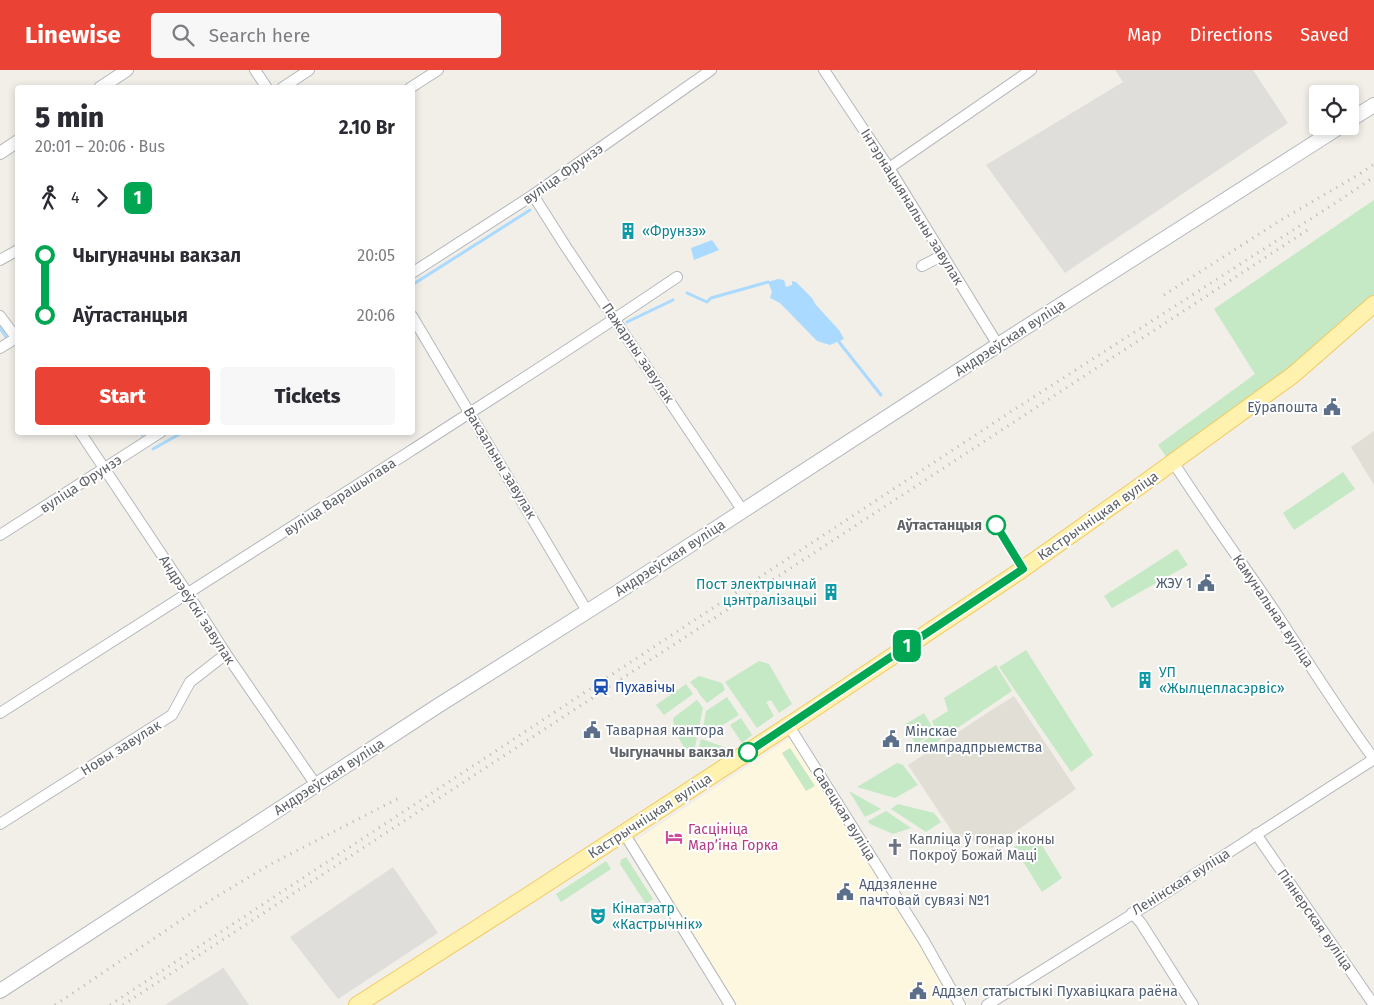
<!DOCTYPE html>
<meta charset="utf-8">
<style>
:root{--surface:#fff;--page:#f7f7f7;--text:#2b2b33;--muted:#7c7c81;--accent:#ea4335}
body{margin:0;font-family:"Fira Sans",sans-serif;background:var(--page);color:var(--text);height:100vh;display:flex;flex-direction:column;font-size:19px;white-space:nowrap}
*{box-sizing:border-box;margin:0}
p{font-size:16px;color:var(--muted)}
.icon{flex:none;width:28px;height:28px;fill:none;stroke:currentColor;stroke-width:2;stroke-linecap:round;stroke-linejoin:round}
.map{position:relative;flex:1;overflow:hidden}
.side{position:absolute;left:15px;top:15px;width:400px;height:350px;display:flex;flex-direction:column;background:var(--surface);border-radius:5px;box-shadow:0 2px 8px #0003}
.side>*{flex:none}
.badge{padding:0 10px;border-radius:8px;font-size:18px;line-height:32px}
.controls{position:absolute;left:1309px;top:15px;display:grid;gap:10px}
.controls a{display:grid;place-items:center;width:50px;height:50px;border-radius:5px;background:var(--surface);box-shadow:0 2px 8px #0003;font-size:25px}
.map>.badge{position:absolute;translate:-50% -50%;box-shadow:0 0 0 2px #fff}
.legs{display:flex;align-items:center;gap:8px;height:55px;padding:0 20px;font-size:16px}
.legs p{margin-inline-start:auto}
.headline{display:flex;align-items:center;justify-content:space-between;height:85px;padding:0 20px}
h1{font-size:28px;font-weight:800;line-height:38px}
.button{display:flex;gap:10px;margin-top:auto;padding:10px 20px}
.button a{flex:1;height:58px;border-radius:5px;background:var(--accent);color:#fff;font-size:20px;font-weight:800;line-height:58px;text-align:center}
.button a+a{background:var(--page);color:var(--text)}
ul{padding:0 20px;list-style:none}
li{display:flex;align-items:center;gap:18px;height:60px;font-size:19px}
li i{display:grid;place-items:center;width:8px;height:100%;margin:0 6px;background:currentColor}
li i::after{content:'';width:12px;height:12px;margin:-6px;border:4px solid;border-radius:50%;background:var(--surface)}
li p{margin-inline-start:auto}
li:first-child i{background:linear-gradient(#0000 50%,currentColor 0)}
li:last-child i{background:linear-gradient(currentColor 50%,#0000 0)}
header{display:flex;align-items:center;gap:30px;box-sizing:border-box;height:70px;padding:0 25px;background:var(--accent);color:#fff}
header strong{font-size:24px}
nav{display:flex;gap:28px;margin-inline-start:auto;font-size:18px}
.search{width:350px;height:45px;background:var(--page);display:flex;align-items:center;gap:12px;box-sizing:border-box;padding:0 18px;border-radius:5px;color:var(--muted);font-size:19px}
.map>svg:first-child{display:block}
.commercial{fill:#fef7e0}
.industrial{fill:#e0deda}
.education{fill:#e1ded6}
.green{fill:#c5e8c5}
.water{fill:#aadaff}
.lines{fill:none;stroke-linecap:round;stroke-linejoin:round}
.stream{stroke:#aadaff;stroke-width:3}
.minor-casing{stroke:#b5b8bc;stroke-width:12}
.tertiary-casing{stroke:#b5b8bc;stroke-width:14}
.secondary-casing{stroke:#b6babf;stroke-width:16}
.primary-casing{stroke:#f2c960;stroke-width:18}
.minor{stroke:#fff;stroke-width:10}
.tertiary{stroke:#fff;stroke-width:12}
.secondary{stroke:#fff;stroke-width:14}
.primary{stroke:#fff2af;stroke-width:16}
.rail{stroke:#b6b7b8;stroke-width:3;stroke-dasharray:1 6;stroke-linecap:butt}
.line-1-casing{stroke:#fff;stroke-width:11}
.line-1{stroke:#00a651;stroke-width:8}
.stop-1-dot{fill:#fff;stroke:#00a651;stroke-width:2.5}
.labels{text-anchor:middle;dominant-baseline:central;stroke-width:4;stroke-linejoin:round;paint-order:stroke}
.street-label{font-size:14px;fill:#5f6368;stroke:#fff}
.culture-label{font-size:14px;fill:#0d838f;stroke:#fff;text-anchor:start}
.service-label{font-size:14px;fill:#4e5e75;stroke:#fff;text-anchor:start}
.stop-label{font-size:14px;font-weight:bold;fill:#5f6368;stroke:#fff;text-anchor:end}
.transit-label{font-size:14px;fill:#164399;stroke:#fff;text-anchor:start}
.hotel-label{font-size:14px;fill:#b23c85;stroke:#fff;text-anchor:start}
.worship-label{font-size:14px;fill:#5b616d;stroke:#fff;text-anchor:start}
</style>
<header>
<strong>Linewise</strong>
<div class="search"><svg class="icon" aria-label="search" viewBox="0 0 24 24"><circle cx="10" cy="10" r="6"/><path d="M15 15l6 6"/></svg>Search here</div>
<nav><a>Map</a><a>Directions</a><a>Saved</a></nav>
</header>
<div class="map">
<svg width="1374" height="935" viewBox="0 0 1374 935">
<rect width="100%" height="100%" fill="#f1efe8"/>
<!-- commercial -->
<polygon class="commercial" points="798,663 923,862 968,935 737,935 719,907 635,771"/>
<!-- industrial -->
<g class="industrial">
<polygon points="1115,0 1253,0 1288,53 1065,203 986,95 1123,12"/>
<polygon points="393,797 438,863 338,929 290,867"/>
<polygon points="223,897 249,935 165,935 223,898"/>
</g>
<!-- education -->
<g class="education">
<polygon points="1374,361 1374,415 1351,377"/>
<polygon points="1014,626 1076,719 992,778 953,763 908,695 990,641"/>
</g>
<!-- green -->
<g class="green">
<polygon points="1374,130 1374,227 1289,300 1167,388 1158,375 1255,304 1214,239"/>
<polygon points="1343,402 1355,419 1294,460 1283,443"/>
<polygon points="1177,479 1188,495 1112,538 1104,526"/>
<polygon points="1026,580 1093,685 1071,702 999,597"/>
<polygon points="759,591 769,594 792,634 779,643 771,630 766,632 774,646 757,658 725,612"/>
<polygon points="996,595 1012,621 922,682 918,675 937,662 932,651 948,641 944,628"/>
<polygon points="699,606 722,613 725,620 707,633 700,625 696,618 695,618 690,612"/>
<polygon points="686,614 693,624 664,645 656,635"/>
<polygon points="727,627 739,645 706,665 702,664 706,641"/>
<polygon points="697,630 703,638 698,662 674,655 673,648"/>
<polygon points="924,643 935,662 916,674 904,655"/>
<polygon points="741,648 752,665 742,673 730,655"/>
<polygon points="674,660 697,668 693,685 685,679"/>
<path d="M 701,669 L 730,679 C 717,690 712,690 696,689 Z"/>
<polygon points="790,678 815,716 806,721 782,683"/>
<polygon points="897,693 903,695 918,715 895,728 857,717"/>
<polygon points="849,721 881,739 865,747"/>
<polygon points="898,734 934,743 941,752 926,762 891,739"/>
<polygon points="886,741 911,758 893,764 870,754 868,751"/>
<polygon points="1035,764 1062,808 1042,822 1014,777"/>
<polygon points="626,787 653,829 646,834 620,794 621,790"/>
<polygon points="606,791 611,799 561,832 556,824"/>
</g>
<!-- water -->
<g class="water">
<polygon points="712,170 719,180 694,190 691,178"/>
<polygon points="778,209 784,210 786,217 792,215 792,211 796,212 812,228 816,235 839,260 844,269 830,275 817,271 780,233 770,228 772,222 768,212"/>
</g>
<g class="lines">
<!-- stream -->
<g class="stream">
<polyline points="412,215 530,140"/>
<polyline points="687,223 707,232 711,228 768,212"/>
<polyline points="627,252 673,230"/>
<polyline points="0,258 6,267"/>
<polyline points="839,272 881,325"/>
<polyline points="140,362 142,365"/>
<polyline points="153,379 183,362"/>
</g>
<!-- minor casing -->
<g class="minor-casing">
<g id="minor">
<polyline points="255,0 267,18"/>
<polyline points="824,0 889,98 998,275"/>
<polyline points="282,18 309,0"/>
<polyline points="410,18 438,0"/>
<polyline points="889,98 1031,0"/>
<polyline points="533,125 566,177 743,441"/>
<polyline points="0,190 18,180"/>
<polyline points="922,196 943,185"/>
<polyline points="412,203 533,125 711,0"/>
<polyline points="0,246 18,270"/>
<polyline points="412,246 587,541"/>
<polyline points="0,278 18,267"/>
<polyline points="80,362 188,524 226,584 316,715"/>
<path d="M 1173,392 C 1206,443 1242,493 1276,543 C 1308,592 1339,642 1374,689"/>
<polyline points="0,465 161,362"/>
<path d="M 0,643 C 137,556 273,469 409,382 C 499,324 589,267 677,207"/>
<polyline points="789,656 924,871 960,935"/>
<polyline points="0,754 172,645 190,612 226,584"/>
<polyline points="624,763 730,935"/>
<polyline points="1256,764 1374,935"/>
<polyline points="1132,843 1141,853 1193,935"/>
<polyline points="987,935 1147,835 1374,689"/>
</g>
</g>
<!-- tertiary casing -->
<g class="tertiary-casing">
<g id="tertiary">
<polyline points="100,18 127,0"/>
<polyline points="0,83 18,71"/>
</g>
</g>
<!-- secondary casing -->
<g class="secondary-casing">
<g id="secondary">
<polyline points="1350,50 1374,35"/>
<polyline points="0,921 436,637 618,522 998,275 1341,56"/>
</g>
</g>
<!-- primary casing -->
<g class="primary-casing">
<polyline id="primary" points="357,935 532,823 806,644 1020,501 1140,416 1293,305 1374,234"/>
</g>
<!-- minor -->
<use href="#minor" class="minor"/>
<!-- tertiary -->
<use href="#tertiary" class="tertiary"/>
<!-- secondary -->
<use href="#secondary" class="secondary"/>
<!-- primary -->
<use href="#primary" class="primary"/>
<!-- rail -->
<g class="rail">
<polyline points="1164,225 1281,150 1358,105 1374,94"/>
<polyline points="55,935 211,830 269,795 401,727"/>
<polyline points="110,935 1015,339 1340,130 1374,107"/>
<polyline points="123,935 1309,159"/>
</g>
</g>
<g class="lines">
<!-- line-1 casing -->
<g class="line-1-casing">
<polyline id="line-1" points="748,682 1023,499 996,455"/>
</g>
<!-- line-1 -->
<use href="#line-1" class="line-1"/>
</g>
<!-- icons -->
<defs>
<g id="building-bare" transform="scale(1.35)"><path d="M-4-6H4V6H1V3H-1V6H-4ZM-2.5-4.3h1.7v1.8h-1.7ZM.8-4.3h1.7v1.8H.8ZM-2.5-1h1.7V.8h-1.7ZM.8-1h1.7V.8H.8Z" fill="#0f9aa8" stroke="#fff" stroke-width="2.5" paint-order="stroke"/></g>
<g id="civic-bare" transform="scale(1.35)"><path d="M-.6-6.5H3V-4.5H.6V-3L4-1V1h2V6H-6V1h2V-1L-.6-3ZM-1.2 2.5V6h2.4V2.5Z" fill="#5c6f8a" stroke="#fff" stroke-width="2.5" paint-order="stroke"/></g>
<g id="station-bare" transform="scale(1.35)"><path d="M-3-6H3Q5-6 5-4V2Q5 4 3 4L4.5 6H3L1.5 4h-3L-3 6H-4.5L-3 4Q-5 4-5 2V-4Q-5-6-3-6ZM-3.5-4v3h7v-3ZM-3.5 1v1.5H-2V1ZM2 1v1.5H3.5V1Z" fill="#1a4fb4" stroke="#fff" stroke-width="2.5" paint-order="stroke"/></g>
<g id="hotel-bare" transform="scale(1.35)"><path d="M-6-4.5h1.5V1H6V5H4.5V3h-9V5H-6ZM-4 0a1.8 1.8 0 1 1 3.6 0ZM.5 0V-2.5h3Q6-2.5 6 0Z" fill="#d1479c" stroke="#fff" stroke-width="2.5" paint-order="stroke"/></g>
<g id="church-bare" transform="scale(1.35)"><path d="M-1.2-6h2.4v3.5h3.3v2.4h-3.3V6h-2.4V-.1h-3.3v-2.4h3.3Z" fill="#6b7280" stroke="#fff" stroke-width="2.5" paint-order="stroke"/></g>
<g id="theatre-bare" transform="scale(1.35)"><path d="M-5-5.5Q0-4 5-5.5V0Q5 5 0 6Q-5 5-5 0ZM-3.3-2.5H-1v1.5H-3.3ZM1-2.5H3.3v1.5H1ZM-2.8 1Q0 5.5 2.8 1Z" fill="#0f9aa8" stroke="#fff" stroke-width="2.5" paint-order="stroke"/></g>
</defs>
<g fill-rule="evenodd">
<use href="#building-bare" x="628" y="161"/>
<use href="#civic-bare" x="1332" y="337"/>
<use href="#civic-bare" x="1206" y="513"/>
<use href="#building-bare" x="831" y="522"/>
<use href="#building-bare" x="1145" y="610"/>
<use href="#station-bare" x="601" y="617"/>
<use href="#civic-bare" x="592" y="660"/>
<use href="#civic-bare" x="891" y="669"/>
<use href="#hotel-bare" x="674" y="767"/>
<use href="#church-bare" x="895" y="777"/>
<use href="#civic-bare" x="845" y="822"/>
<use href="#theatre-bare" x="598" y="846"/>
<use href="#civic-bare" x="918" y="921"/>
</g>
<!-- markers -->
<g class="stop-1-dot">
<circle cx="996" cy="455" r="9"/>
<circle cx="748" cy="682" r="9"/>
</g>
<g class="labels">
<!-- street labels -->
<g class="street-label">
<text transform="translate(563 104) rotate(-35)">вуліца Фрунзэ</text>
<text transform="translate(912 137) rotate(58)">Інтэрнацыянальны завулак</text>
<text transform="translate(1010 268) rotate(-33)">Андрэеўская вуліца</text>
<text transform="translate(638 283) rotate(56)">Пажарны завулак</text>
<text transform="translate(500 393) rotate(59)">Вакзальны завулак</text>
<text transform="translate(81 414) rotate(-33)">вуліца Фрунзэ</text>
<text transform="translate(340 427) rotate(-33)">вуліца Варашылава</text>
<text transform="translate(1098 446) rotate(-35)">Кастрычніцкая вуліца</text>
<text transform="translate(670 488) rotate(-33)">Андрэеўская вуліца</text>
<text transform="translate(197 540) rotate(57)">Андрэеўскі завулак</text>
<text transform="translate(1273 541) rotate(56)">Камунальная вуліца</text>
<text transform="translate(121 678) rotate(-32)">Новы завулак</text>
<text transform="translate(329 707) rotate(-33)">Андрэеўская вуліца</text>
<text transform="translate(844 744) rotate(58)">Савецкая вуліца</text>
<text transform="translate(650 746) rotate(-33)">Кастрычніцкая вуліца</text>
<text transform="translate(1181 812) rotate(-32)">Ленінская вуліца</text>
<text transform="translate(1315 850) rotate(55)">Піянерская вуліца</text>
</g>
<!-- culture labels -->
<g class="culture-label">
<text x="642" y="161">«Фрунзэ»</text>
<text x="817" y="514" text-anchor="end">Пост электрычнай<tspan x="817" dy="16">цэнтралізацыі</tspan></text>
<text x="1159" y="602">УП<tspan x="1159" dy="16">«Жылцепласэрвіс»</tspan></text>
<text x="612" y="838">Кінатэатр<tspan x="612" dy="16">«Кастрычнік»</tspan></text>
</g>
<!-- service labels -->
<g class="service-label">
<text x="1318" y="337" text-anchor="end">Еўрапошта</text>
<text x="1192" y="513" text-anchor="end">ЖЭУ 1</text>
<text x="606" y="660">Таварная кантора</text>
<text x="905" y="661">Мінскае<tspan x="905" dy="16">племпрадпрыемства</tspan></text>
<text x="859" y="814">Аддзяленне<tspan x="859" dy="16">пачтовай сувязі №1</tspan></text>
<text x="932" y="921">Аддзел статыстыкі Пухавіцкага раёна</text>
</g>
<!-- stop labels -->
<g class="stop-label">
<text x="982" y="455">Аўтастанцыя</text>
<text x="734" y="682">Чыгуначны вакзал</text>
</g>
<!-- transit labels -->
<g class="transit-label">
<text x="615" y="617">Пухавічы</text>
</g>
<!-- hotel labels -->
<g class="hotel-label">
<text x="688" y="759">Гасцініца<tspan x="688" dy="16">Марʼіна Горка</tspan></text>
</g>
<!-- worship labels -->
<g class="worship-label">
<text x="909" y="769">Капліца ў гонар іконы<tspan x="909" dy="16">Покроў Божай Маці</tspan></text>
</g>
</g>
</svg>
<div class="controls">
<a><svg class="icon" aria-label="locate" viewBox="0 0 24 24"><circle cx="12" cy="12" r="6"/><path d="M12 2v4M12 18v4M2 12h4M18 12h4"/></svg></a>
</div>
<b class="badge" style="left:907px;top:576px;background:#00a651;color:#fff">1</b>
<section class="side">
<div class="headline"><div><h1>5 min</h1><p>20:01 – 20:06 · Bus</p></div><b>2.10 Br</b></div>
<div class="legs"><svg class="icon" aria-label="walk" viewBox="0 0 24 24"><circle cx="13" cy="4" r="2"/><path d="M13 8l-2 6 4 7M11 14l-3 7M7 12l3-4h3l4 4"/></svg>4<svg class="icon" aria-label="forward" viewBox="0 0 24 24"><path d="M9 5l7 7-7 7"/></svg><b class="badge" style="background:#00a651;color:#fff">1</b></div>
<ul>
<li><i style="color:#00a651"></i><b>Чыгуначны вакзал</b><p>20:05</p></li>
<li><i style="color:#00a651"></i><b>Аўтастанцыя</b><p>20:06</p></li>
</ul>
<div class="button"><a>Start</a><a>Tickets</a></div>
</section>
</div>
